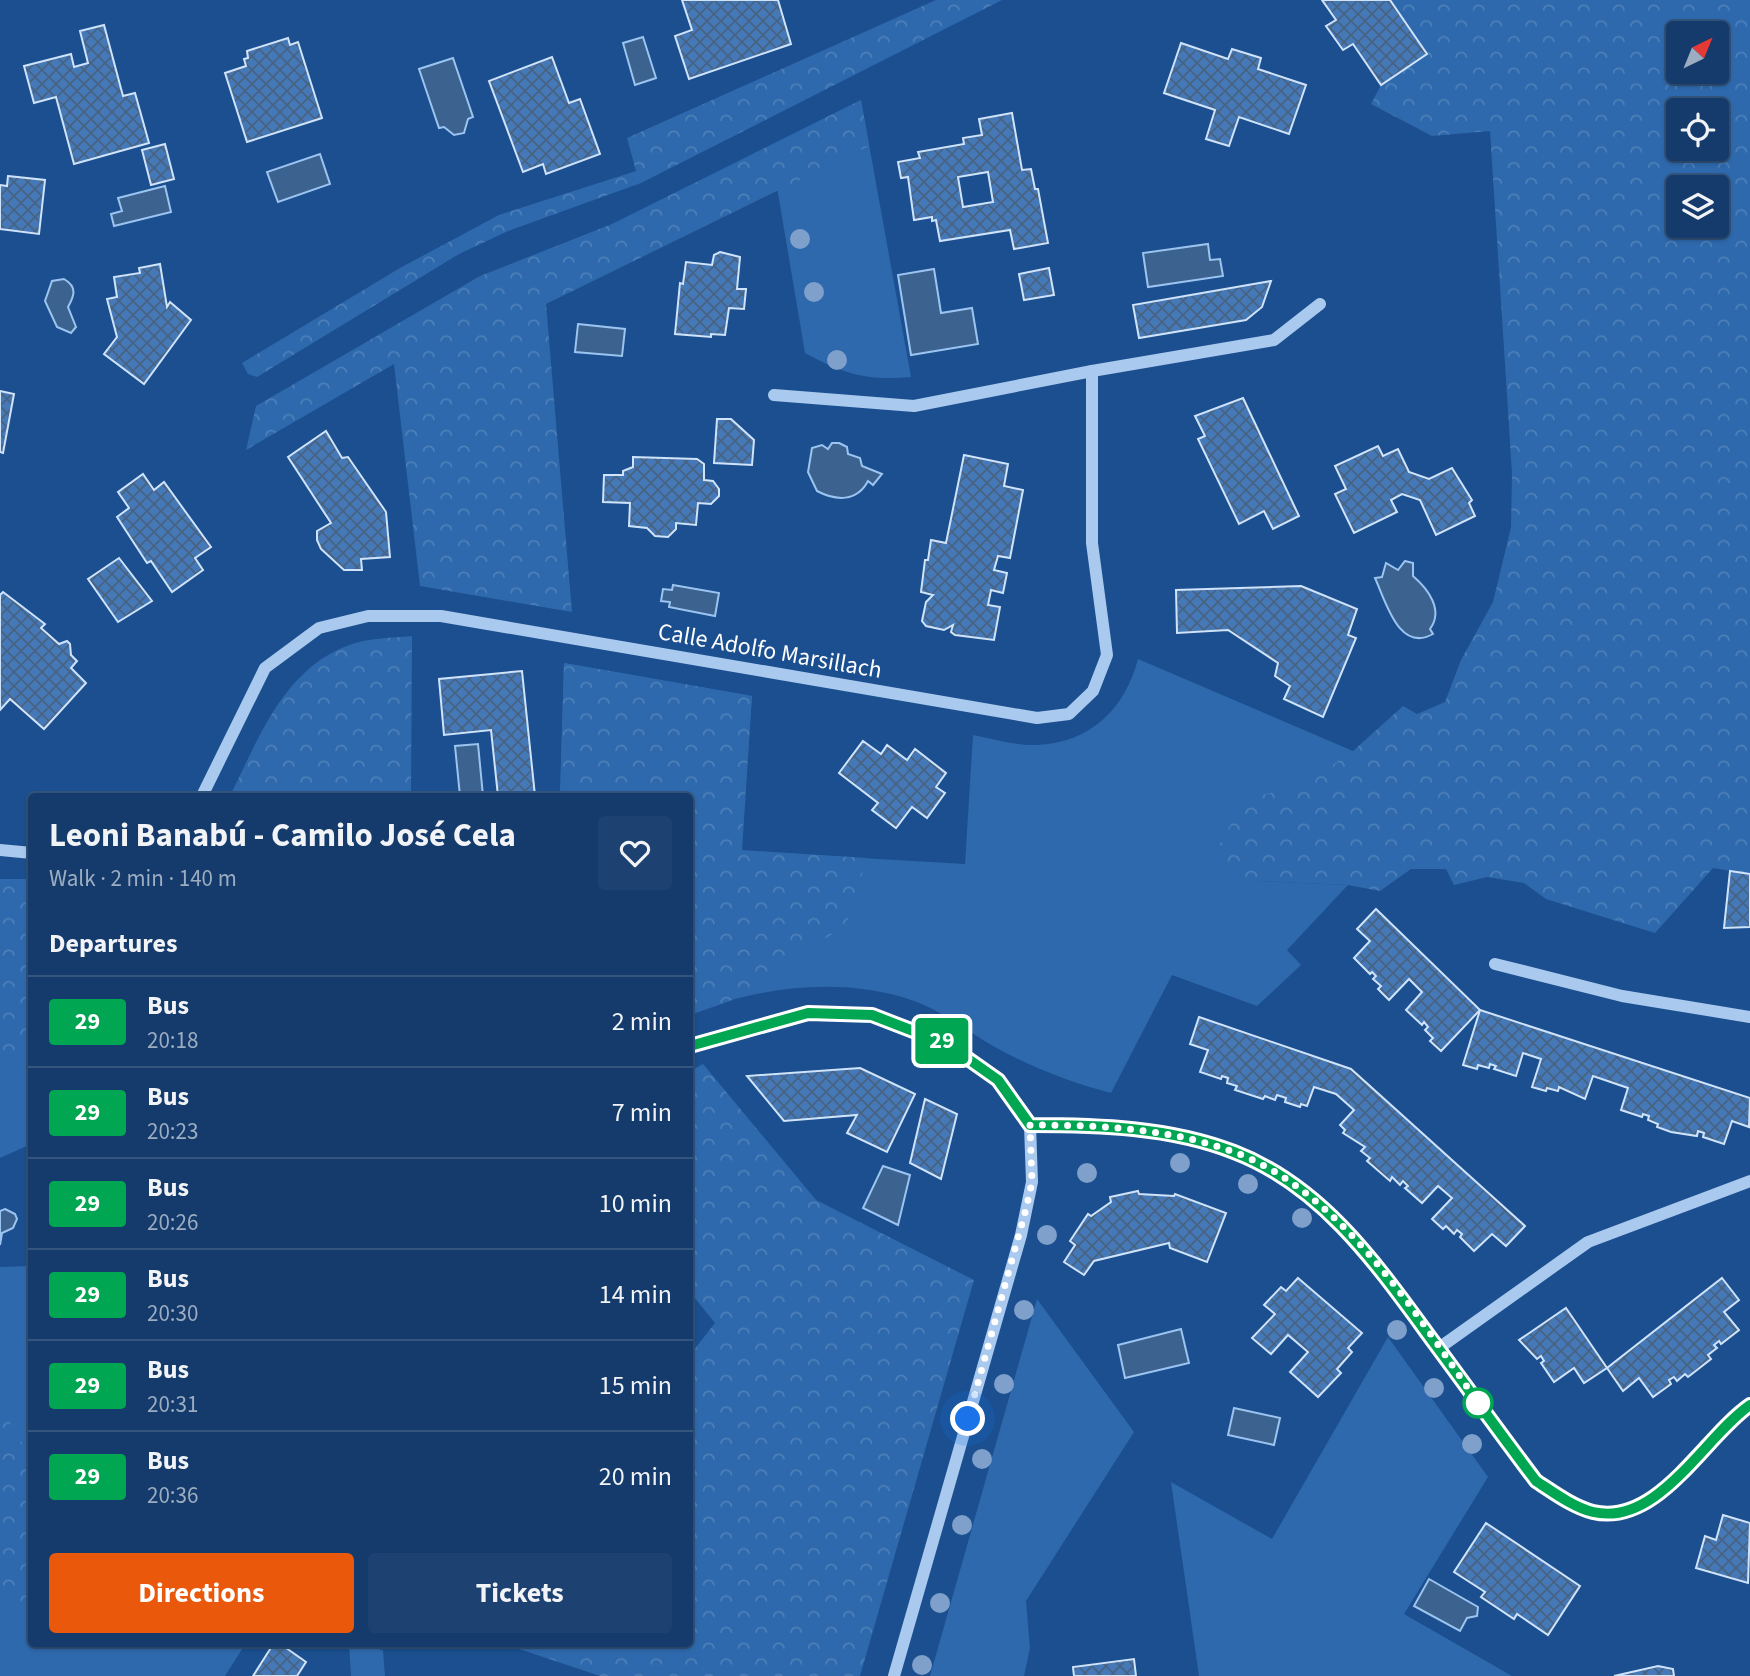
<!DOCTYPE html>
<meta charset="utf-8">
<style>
:root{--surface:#143b6b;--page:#1d4271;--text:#f1f3f6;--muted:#9dadc1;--line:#33557e;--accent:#ea580c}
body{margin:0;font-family:"Source Sans 3",sans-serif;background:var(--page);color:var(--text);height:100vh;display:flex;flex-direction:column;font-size:26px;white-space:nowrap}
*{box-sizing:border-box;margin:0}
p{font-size:23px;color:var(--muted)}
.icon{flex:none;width:38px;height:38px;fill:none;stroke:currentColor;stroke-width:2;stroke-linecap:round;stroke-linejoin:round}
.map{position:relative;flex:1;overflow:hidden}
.sheet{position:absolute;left:28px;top:793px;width:665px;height:854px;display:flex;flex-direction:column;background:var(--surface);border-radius:7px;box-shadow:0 2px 5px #0004,0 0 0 2px var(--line)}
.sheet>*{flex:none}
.badge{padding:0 14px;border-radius:5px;font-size:24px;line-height:46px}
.needle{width:46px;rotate:43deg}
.fabs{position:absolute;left:1666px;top:21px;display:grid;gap:14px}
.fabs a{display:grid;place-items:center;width:63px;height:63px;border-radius:7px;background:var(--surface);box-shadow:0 2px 5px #0004,0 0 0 2px var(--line);font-size:35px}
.you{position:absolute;width:35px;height:35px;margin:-18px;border:5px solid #fff;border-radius:50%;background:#1a73e8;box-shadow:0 0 0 10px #1a73e833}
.map>.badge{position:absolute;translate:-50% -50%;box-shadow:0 0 0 4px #fff}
h2{padding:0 21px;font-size:26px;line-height:63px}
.round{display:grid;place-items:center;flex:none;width:74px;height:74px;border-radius:7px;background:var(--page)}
.head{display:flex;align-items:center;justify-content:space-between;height:119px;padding:0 21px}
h1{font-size:33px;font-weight:700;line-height:52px}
.action{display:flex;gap:14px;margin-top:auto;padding:14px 21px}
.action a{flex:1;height:80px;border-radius:7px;background:var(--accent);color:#fff;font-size:28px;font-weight:700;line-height:80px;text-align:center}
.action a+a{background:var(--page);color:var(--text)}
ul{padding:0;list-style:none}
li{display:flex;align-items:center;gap:21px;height:91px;padding:0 21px;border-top:2px solid var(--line)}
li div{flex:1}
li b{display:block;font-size:26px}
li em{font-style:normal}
li .badge{min-width:77px;font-weight:700;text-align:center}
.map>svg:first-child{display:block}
.grass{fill:#2e69ad}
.forest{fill:url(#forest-crowns);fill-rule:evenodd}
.water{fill:#3c6290;stroke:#9cc4f0;stroke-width:2}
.building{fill:url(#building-cross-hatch);stroke:#cfe3fa;stroke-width:2;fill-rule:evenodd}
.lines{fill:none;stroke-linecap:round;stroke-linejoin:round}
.minor{stroke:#a9c9ee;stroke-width:12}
.tree{fill:#7ea0ca}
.line-casing{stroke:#fff;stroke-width:16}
.line{stroke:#00a651;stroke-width:10}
.walk{stroke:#fff;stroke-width:7;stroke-dasharray:0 12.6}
.stop-dot{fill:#fff;stroke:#00a651;stroke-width:3.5}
.labels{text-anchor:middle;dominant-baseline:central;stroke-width:6;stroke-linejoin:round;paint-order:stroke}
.street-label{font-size:24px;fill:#fff;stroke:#1b4f8f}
</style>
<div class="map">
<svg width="1750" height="1676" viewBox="0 0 1750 1676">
<defs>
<pattern id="forest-crowns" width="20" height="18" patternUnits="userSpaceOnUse" patternTransform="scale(1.75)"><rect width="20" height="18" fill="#2e69ad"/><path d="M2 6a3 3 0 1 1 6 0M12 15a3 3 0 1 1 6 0" fill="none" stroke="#4d80b9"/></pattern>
<pattern id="building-cross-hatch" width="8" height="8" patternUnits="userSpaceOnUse" patternTransform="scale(1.75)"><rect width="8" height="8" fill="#4478b7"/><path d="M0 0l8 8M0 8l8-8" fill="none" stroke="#486282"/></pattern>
</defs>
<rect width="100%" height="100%" fill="#1b4f8f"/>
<!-- grass -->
<g class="grass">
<path d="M 861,100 L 911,377 C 866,381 844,374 805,353 L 770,146 Z"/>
<path d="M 1138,659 L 1353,751 L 1257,881 L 1348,885 L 1287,950 L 1301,965 L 1257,1006 L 1172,975 L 1111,1093 C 1069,1082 1031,1067 993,1046 C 967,1031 942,1011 914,1001 C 845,976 756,986 690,1015 L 690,796 L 560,796 L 564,663 L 752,696 L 742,851 L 965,864 L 973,735 C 993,739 1016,746 1037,745 C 1090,743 1125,709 1138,659 Z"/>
<polygon points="0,879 31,879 31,1144 0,1158"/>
<polygon points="31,1266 32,1643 246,1643 225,1676 0,1676 0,1267"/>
<polygon points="1037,1299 1134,1432 1026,1601 1030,1648 1024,1676 930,1676"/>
<polygon points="1388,1337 1488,1477 1404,1614 1512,1676 1199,1676 1171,1482 1272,1539"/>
<polygon points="349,1643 383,1650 385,1676 351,1676"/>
</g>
<!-- forest -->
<g class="forest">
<polygon points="936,0 1002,0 641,183 508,231 459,254 257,377 248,374 242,363 400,268 499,215 636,171 627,138"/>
<path d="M 1390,0 L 1750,0 L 1750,874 L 1713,868 L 1655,933 L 1546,899 L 1524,883 L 1487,877 L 1454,885 L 1446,869 L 1411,869 L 1380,891 L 1348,885 L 1257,881 L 1207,867 L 1245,799 L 1303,785 L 1353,751 L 1403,706 L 1417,714 L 1445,702 L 1461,660 L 1493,602 L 1511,527 L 1512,473 L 1490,131 L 1432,136 L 1371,104 L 1381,85 L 1427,54 ZM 1678,33 L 1717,33 L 1717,72 L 1678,72 ZM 1678,110 L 1717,110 L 1717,149 L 1678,149 ZM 1678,187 L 1717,187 L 1717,226 L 1678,226 Z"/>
<polygon points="861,100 869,146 546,304 572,612 420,586 394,364 246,450 256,406 480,276 612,224"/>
<path d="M 412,636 L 411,796 L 230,796 C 259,738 284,667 352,644 C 370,638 393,638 412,636 Z"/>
<polygon points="564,663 752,696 741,850 867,858 846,925 730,1001 690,1015 690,796 560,796"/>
<polygon points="0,879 29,879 32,886 31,1021 12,1065 0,1080"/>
<polygon points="703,1064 816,1200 974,1280 860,1676 600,1676 501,1643 690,1643 690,1355 715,1323 690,1292 690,1071"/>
<polygon points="0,1405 31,1459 31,1598 0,1607"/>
</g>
<!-- water -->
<g class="water">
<polygon points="643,37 656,78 635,85 623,43"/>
<polygon points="453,58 473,117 468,119 464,133 454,135 444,127 439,128 419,69"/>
<polygon points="320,154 330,184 278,202 267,172"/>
<polygon points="165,186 171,212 114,226 111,214 122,211 118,198"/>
<polygon points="1208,244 1210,260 1220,259 1223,276 1148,287 1143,253"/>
<polygon points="934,269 941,313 972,308 978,344 911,355 898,275"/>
<path d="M 64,279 C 78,287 74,296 68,307 L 76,327 L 71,333 L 57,327 L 45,301 L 52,281 Z"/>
<polygon points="578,324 625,329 622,356 575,352"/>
<path d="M 839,443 L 847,447 L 848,454 L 860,458 L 862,466 L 882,474 L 873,485 L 868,481 C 857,502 836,501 817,491 L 808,472 L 812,448 L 822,445 L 828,449 L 832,443 Z"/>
<path d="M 1405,561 L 1413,563 L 1413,576 C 1428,589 1444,610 1430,629 L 1433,634 C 1399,653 1386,602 1375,578 L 1382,577 L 1386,563 L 1398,570 Z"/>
<polygon points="673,585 719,593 715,616 669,607 670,602 661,601 663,589 672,590"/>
<polygon points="478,744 483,796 460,796 455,746"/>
<polygon points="883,1166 910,1175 898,1225 863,1208"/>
<polygon points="5,1209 15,1214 17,1219 13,1228 2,1233 0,1245 0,1211"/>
<polygon points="1181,1329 1189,1363 1125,1378 1118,1345"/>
<polygon points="1234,1408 1280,1418 1274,1445 1228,1435"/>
<polygon points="1429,1579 1478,1607 1477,1616 1467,1618 1460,1631 1414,1606"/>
</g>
<!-- building -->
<g class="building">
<polygon points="682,0 778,0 791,44 689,79 675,36 692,30"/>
<polygon points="1322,0 1390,0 1427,54 1381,85 1353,44 1343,50 1326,26 1336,20"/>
<polygon points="104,25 123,96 135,93 149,143 74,164 56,97 34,103 24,66 71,54 74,67 88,63 80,31"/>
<polygon points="288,38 290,45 298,42 322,118 247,142 225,73 246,66 244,59 248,58 247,51"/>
<polygon points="1181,43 1228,59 1232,49 1261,58 1258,69 1306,85 1289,134 1239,117 1229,146 1206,139 1215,110 1164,93"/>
<polygon points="552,57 569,103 580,99 600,154 546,174 543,164 523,172 489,81"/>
<path d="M 1012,113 L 1022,170 L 1031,169 L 1035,189 L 1038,189 L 1048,243 L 1014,249 L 1010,230 L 940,241 L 936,220 L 932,221 L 932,217 L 914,220 L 908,177 L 901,178 L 898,162 L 920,158 L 918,152 L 964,144 L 963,138 L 982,135 L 979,119 ZM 988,172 L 993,202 L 963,207 L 958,177 Z"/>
<polygon points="165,144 174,179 151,185 142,150"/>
<polygon points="8,176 45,180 39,234 0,229 0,185 7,186"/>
<polygon points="720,252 740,257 737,289 746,289 744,309 729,308 725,335 711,334 711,337 675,334 680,283 683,284 686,262 712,265 714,255"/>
<polygon points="160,264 167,307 170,302 191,320 144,384 104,354 117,337 107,299 117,297 114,277 140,273 139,268"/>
<polygon points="1049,268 1054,295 1024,300 1019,274"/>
<polygon points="1271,281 1262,307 1246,320 1139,338 1133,305"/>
<polygon points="0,391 14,394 3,453 0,452"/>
<polygon points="1243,398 1299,516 1273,529 1264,511 1239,524 1198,439 1205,436 1195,416"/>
<polygon points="717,419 731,419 754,440 752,465 714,463"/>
<polygon points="326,431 342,458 348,457 386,512 390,557 361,559 362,570 344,570 321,549 317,540 317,531 331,523 288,457"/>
<polygon points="1378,446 1383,456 1398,449 1409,472 1429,479 1452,468 1472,500 1469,503 1475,516 1436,535 1420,500 1402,494 1391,500 1397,512 1354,533 1335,494 1346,489 1335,466"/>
<polygon points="964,455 1008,464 1004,486 1023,490 1010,558 998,556 994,570 1007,573 1003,593 991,590 988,605 1000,607 994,640 955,635 951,632 953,625 944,630 926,626 922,621 926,602 933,595 921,592 925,560 928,560 931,540 946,543"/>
<polygon points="633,457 697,459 704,464 704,480 713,481 719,489 719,496 711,504 698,503 696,525 676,523 676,529 668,537 655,536 647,528 629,526 630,503 603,502 604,475 623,475 623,471 633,467"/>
<polygon points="143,474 154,490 164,482 211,547 195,558 203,570 172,592 151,561 147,563 117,517 129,508 118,492"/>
<polygon points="119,558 152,601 118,622 88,579"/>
<polygon points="1301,586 1357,609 1348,635 1356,638 1323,717 1284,699 1290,686 1275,676 1278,663 1228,630 1177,633 1176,590"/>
<polygon points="3,592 45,624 41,628 59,644 67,641 70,644 71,655 77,661 71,668 86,683 44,729 10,699 0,710 0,595"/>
<polygon points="522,671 535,796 498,796 491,730 444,735 439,679"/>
<polygon points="863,741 881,754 887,745 907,760 915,749 946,773 936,787 945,793 927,818 912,807 896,828 872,810 878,803 839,773"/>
<polygon points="1730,871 1750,874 1750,927 1724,928"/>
<polygon points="1376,909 1480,1010 1441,1051 1430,1041 1433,1038 1425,1030 1428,1027 1424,1022 1422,1025 1406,1010 1422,992 1409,979 1389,1000 1378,989 1381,986 1373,979 1376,976 1372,972 1370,974 1354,958 1370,941 1357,929"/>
<polygon points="1480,1010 1750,1098 1749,1127 1732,1121 1724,1144 1703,1137 1704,1133 1698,1131 1697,1136 1671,1132 1657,1127 1658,1124 1648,1120 1649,1116 1643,1114 1642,1117 1621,1110 1628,1088 1593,1076 1585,1099 1559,1087 1558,1091 1547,1088 1546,1091 1532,1087 1541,1059 1523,1053 1516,1076 1494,1069 1496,1066 1490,1064 1489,1068 1478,1065 1477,1069 1463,1065"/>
<polygon points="1199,1017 1351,1069 1525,1226 1506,1246 1492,1234 1474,1251 1460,1237 1462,1234 1457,1230 1454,1234 1446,1226 1443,1229 1432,1219 1452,1198 1438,1186 1422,1203 1405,1188 1408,1186 1403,1181 1400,1185 1392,1177 1390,1181 1367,1161 1370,1158 1361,1151 1365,1147 1343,1133 1345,1130 1340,1125 1354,1110 1336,1094 1314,1087 1307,1106 1301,1104 1300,1107 1285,1102 1286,1098 1277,1095 1275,1100 1265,1096 1263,1099 1235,1090 1237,1086 1227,1083 1228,1078 1222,1076 1221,1079 1200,1072 1208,1050 1190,1044"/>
<polygon points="860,1068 915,1094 887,1152 847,1133 857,1115 784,1121 747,1076"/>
<polygon points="925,1099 957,1114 941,1179 910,1163"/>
<polygon points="1138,1191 1139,1194 1174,1196 1175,1194 1226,1213 1207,1262 1170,1248 1169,1243 1094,1261 1084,1275 1064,1262 1075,1245 1070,1241 1088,1214 1091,1216 1111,1202 1110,1197"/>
<polygon points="1298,1278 1362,1333 1348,1348 1352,1352 1337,1369 1341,1373 1318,1397 1290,1372 1308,1352 1288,1335 1271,1354 1252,1338 1275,1314 1264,1305 1281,1287 1286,1291"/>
<polygon points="1722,1278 1739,1300 1724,1312 1739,1330 1721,1344 1719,1341 1714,1345 1717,1348 1708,1355 1711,1359 1688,1377 1685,1374 1677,1381 1674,1377 1669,1380 1671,1384 1653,1397 1639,1378 1623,1391 1607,1368"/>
<polygon points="1566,1308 1607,1368 1584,1383 1574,1368 1554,1382 1541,1363 1544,1361 1541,1356 1537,1359 1519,1340"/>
<polygon points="1723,1515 1750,1523 1748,1583 1696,1568 1705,1536 1716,1540"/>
<polygon points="1486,1523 1580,1586 1548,1635 1517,1614 1514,1619 1481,1597 1485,1592 1454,1572"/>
<polygon points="274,1643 279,1643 306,1662 297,1676 253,1676"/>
<polygon points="1134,1659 1136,1676 1074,1676 1073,1667"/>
<polygon points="1658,1666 1673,1669 1674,1676 1614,1676"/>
</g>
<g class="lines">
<!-- minor -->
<g class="minor">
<polyline points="774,395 914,406 1092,371"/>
<polyline points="202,796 265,668 319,628 368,616 441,616 1037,718 1069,714 1093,691 1107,655 1092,543 1092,371 1274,340 1320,304"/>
<polyline points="0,850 32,853"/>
<polyline points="1495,964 1622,996 1750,1017"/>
<path d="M 690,1046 L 808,1013 L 872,1015 L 947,1043 L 998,1080 L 1030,1125 C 1098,1125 1170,1127 1234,1152 C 1323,1186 1378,1266 1432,1340 C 1467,1387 1501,1434 1536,1481 C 1553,1492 1572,1507 1593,1512 C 1658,1527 1704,1437 1750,1405"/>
<polyline points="1439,1348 1588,1242 1750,1181"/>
<polyline points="894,1676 1021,1235 1032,1182 1030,1125"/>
</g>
</g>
<!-- trees -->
<g class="tree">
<circle cx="800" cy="239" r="10"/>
<circle cx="814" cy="292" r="10"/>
<circle cx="837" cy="360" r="10"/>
<circle cx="1180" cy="1163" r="10"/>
<circle cx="1087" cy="1173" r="10"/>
<circle cx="1248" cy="1184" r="10"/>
<circle cx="1302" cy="1218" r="10"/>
<circle cx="1047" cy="1235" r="10"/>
<circle cx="1024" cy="1310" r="10"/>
<circle cx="1397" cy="1330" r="10"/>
<circle cx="1004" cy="1384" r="10"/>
<circle cx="1434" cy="1388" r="10"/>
<circle cx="1472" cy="1444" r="10"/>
<circle cx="982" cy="1459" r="10"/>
<circle cx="962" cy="1525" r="10"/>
<circle cx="940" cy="1603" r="10"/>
<circle cx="922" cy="1665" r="10"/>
</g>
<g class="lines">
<!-- line casing -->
<g class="line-casing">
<path id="line" d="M 690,1046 L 808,1013 L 872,1015 L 947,1044 L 998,1080 L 1030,1125 C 1098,1125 1170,1127 1234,1152 C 1325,1187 1380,1269 1435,1344 C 1469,1390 1502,1436 1536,1481 C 1553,1492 1573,1507 1593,1512 C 1658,1527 1704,1437 1750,1405"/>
</g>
<!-- line -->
<use href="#line" class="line"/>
<!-- walk -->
<path class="walk" d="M 968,1419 L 1026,1209 L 1032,1182 L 1030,1125 C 1098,1125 1169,1128 1234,1152 C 1341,1192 1416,1313 1478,1403"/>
</g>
<!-- markers -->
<circle class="stop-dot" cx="1478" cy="1403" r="14"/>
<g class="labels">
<!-- street labels -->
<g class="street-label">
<text transform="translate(770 651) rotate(10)">Calle Adolfo Marsillach</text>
</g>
</g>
</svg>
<div class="fabs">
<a><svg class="needle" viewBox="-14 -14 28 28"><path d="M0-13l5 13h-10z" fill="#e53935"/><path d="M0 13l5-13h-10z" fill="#9dadc1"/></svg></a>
<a><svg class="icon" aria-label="locate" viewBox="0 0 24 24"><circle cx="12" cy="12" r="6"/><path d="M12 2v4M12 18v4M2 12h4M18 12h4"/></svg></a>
<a><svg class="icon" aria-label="layers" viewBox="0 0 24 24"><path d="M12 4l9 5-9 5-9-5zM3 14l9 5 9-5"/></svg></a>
</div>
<div class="you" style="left:968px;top:1419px"></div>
<b class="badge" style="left:942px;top:1041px;background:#00a651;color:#fff">29</b>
<section class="sheet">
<div class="head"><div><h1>Leoni Banabú - Camilo José Cela</h1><p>Walk · 2 min · 140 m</p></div><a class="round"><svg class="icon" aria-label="heart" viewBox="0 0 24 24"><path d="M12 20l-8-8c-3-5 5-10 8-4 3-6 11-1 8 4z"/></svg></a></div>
<h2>Departures</h2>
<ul>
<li><span class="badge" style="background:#00a651;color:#fff">29</span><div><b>Bus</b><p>20:18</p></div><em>2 min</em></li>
<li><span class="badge" style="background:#00a651;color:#fff">29</span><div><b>Bus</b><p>20:23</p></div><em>7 min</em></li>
<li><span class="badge" style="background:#00a651;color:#fff">29</span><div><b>Bus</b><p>20:26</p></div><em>10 min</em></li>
<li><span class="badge" style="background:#00a651;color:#fff">29</span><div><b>Bus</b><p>20:30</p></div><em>14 min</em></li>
<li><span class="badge" style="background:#00a651;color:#fff">29</span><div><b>Bus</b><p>20:31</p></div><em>15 min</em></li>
<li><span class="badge" style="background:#00a651;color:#fff">29</span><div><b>Bus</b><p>20:36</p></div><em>20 min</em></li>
</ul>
<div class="action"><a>Directions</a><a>Tickets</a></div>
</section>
</div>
